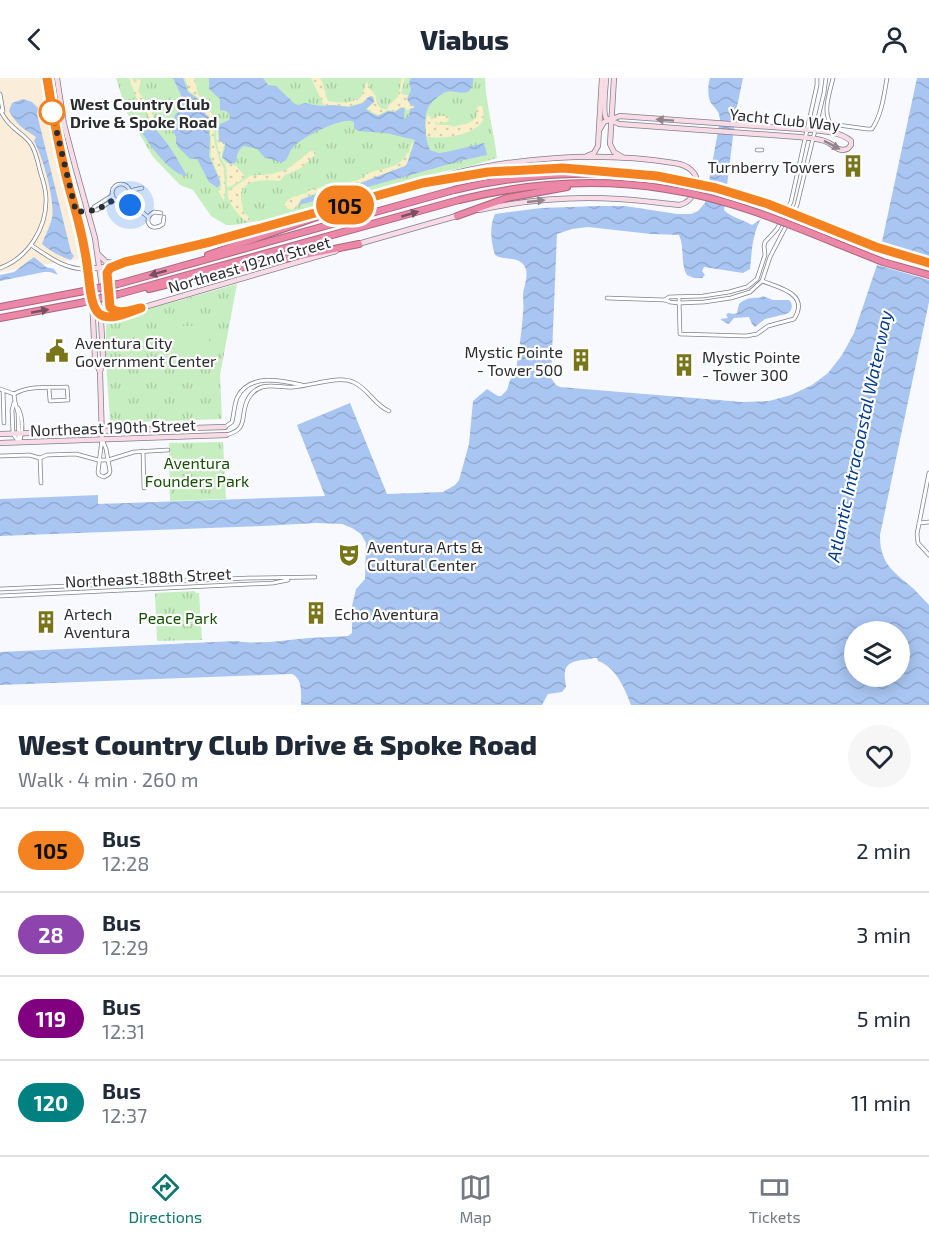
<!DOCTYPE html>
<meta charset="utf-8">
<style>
:root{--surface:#fff;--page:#f6f6f7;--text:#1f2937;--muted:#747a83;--line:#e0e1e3;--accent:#0f766e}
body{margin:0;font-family:"Exo 2",sans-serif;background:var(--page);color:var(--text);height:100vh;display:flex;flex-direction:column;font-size:22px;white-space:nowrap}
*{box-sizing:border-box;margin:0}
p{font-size:20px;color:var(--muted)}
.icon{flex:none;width:33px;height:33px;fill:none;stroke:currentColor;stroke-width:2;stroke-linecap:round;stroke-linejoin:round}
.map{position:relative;height:627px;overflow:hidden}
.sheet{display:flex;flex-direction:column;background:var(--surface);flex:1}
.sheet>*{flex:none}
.badge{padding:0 12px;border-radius:20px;font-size:21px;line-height:39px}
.controls{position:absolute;left:844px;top:543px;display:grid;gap:12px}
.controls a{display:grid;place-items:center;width:66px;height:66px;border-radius:50%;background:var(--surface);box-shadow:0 3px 15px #0003;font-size:30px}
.you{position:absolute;width:30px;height:30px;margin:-15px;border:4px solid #fff;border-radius:50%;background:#1a73e8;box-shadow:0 0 0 9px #1a73e833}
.map>.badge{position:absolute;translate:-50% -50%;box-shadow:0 0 0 3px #fff}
.round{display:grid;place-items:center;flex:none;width:63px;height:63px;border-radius:32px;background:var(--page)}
.summary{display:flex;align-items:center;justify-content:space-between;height:102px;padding:0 18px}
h1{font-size:28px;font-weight:800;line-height:45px}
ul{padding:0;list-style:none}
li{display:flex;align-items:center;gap:18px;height:84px;padding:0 18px;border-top:2px solid var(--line)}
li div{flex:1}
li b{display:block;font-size:22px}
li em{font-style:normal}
li .badge{min-width:66px;font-weight:700;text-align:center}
header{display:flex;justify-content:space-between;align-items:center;height:78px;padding:0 18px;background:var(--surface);font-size:27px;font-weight:800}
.dock{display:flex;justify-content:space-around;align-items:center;height:84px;border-top:2px solid var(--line);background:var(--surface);font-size:16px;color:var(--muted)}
.dock a{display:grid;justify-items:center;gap:3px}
.dock .on{color:var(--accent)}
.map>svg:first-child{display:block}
.commercial{fill:#faedd9}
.grass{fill:url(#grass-tufts)}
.sand{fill:url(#sand-dots)}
.pitch{fill:#c7eec0}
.water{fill:url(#water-waves);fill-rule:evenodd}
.pier{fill:#f8f9fe}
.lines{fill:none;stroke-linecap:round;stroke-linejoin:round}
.street-tunnel{stroke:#cfd0d5;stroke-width:3;stroke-dasharray:3 1.5;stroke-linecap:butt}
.street-casing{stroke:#7e808b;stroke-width:4.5}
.secondary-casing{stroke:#7e808b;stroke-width:6}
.highway-casing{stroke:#a8677d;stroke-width:8}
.street{stroke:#fff;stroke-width:3}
.secondary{stroke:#f9dbe5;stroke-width:4.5}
.highway{stroke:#ec87a7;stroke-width:6}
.highway-bridge-casing{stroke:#a8677d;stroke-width:8;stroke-linecap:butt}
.highway-bridge{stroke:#ec87a7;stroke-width:6}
.oneway{fill:#92848a}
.oneway2{fill:#785060}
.line-casing{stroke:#fff;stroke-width:14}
.line{stroke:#f58220;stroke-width:9}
.walk{stroke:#2b2c30;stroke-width:6;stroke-dasharray:0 10.8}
.stop-dot{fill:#fff;stroke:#f58220;stroke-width:3}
.labels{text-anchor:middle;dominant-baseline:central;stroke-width:4.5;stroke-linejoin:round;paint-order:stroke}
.stop-label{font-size:16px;font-weight:bold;fill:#2b2c30;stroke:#fff;text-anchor:start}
.street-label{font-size:16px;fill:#2b2c30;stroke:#fff}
.poi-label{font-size:16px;fill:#2b2c30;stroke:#fff;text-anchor:start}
.park-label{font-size:16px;fill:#135004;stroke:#fff}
.water-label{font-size:18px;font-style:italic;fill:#013b8f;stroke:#fff}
</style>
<header><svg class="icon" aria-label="back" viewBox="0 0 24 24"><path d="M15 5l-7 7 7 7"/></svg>Viabus<svg class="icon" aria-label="person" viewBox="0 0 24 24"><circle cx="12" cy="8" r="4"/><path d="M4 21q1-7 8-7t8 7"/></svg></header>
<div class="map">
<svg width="929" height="627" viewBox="0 0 929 627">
<defs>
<pattern id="grass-tufts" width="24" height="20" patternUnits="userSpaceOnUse" patternTransform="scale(1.5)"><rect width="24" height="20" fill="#c7eec0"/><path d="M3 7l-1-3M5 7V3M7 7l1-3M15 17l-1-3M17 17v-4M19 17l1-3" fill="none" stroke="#abcca5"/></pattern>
<pattern id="sand-dots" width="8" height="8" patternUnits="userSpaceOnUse" patternTransform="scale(1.5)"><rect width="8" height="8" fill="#f9f0ca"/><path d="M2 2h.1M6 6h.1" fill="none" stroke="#d6ceae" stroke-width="1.8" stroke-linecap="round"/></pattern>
<pattern id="water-waves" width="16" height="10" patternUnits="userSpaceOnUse" patternTransform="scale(1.5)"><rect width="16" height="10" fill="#a9c6f3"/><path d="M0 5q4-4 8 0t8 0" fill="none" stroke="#92aad1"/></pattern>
</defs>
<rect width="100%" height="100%" fill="#f8f9fe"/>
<!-- commercial -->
<polygon class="commercial" points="0,0 41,0 44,25 79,181 0,194"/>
<!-- grass -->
<g class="grass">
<path d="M 116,0 L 485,0 C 486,27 494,53 497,80 L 467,89 L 441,94 L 380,113 L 276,140 L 234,147 L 226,147 L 211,138 L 193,112 L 180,107 L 153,79 L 127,35 Z"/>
<polygon points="237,206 220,297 222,341 112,345 110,343 106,284 106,245 109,242"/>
<polygon points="223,364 226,421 170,423 169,365"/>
<polygon points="195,513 196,515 199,515 202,562 157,563 155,515"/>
</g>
<!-- sand -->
<g class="sand">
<path d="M 129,0 L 132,0 L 135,5 L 137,1 L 141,2 L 138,13 L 146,24 L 150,27 L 154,42 L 152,43 L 148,39 L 147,32 C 145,29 142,27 139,24 C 135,19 132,7 129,0 Z"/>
<polygon points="185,0 194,0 198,16 213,37 214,62 219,81 224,91 225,112 224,123 218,113 221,109 221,105 211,78 211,59 209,49 209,38 206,36 204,28 200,21 189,13"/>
<path d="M 311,0 L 320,0 C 325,8 324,15 328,23 C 341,25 349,26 361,19 L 367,3 L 370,11 L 376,18 C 376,26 379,33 388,31 L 388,28 L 398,19 L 402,0 L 405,0 L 401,14 L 403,17 L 408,17 C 406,23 409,26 415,29 L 414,30 L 406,32 L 405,29 L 401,29 L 395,33 L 388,32 L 378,37 L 367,31 L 375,23 L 374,19 L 371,18 L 361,25 L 350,28 L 324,27 Z"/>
<path d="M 479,28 L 482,28 C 483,33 485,37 483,42 C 478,56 439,63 426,58 L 426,43 L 428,36 L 432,42 L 435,38 L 447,38 L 449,42 L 447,44 L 443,44 L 439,46 L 436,44 L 434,45 C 440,49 448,45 454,49 C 463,45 471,47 477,38 L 476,31 Z"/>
<path d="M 217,46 L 219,46 L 217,51 L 219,63 L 225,67 L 222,74 L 222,81 L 226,85 L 236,88 L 245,98 L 239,104 L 229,109 L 227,108 C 226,102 227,95 226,88 C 225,85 222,83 221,80 C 217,70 215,56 217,46 Z"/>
<path d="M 414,63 L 407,86 L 405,88 L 347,110 L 313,116 L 301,121 L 296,129 L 291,132 L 284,128 C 288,119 294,119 303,116 C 311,114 304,115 311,112 C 324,107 342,106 356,103 C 362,101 366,95 372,94 C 385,90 402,89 407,75 L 409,74 L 411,67 Z"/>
<path d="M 311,73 L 315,74 L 316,76 L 301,90 L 285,97 L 280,103 C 268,102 245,100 241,115 C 240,121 243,128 243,134 L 251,141 L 251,142 L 246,143 L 243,141 C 236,133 226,123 228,113 L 250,98 L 271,96 L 286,92 Z"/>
</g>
<!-- pitch -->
<polygon class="pitch" points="183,236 183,248 194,248 215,268 217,290 161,292 159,289 157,248 161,247 160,237"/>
<!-- water -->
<g class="water">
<path d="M 173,0 L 183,0 L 188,14 C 200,22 201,23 206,37 L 209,39 L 207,50 L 210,59 L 209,78 L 220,103 L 220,106 L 218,110 L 209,104 L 197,81 L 190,81 L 178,69 L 176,65 L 176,59 L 172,51 L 175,37 L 180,33 L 181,29 L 181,17 Z"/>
<path d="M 209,0 L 263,0 L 268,7 L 276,8 L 295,26 L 299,27 L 304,25 L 320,28 L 333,27 L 349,29 L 363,25 L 367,20 L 371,18 L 373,19 L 374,24 L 366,31 L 371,35 L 378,38 L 388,33 L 395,34 L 401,30 L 404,30 L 405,32 L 403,40 L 404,41 L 409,38 L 410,31 L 415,29 L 410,26 L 407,21 L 411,12 L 409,4 L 411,0 L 473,0 C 473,5 473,9 469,13 C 461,18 454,11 446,14 C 439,17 431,24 428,30 C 423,41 425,61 430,72 L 439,75 L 446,74 L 484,65 L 487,77 L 464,82 L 353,113 L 299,127 L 301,122 L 313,117 L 347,110 L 405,88 L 407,86 L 415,62 L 386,55 L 358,53 L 354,50 L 354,45 L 352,43 C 339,40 303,59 293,69 C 289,73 288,83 283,84 C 279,85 271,80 265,80 L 257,71 L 244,68 C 237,72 237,77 236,84 L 230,86 L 222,79 L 225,69 L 225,65 L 219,63 C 219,59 218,49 220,46 L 229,42 L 230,37 L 226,33 L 220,32 L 220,21 L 209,11 Z"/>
<path d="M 710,0 L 743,0 L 736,34 L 724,132 C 730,139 744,142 752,147 L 761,141 C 752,156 752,174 750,191 L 743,195 L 704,189 L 702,193 L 705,197 L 702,200 L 694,200 L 687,197 C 680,185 685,170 679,157 L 651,156 L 588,149 L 572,151 L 557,156 L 551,300 L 556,307 L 560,309 L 742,324 L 769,323 L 791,317 L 812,307 L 828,295 L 842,277 L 854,255 L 877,187 L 917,0 L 929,0 L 929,224 L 880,457 C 880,483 890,491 908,506 C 916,512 922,520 929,527 L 929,627 L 631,627 C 625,611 616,589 598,583 L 597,580 L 594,580 C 585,583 567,580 565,594 C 564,598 566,605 566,609 L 562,614 L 548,616 L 542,627 L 301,627 C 301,616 303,601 292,596 L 0,607 L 0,574 L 236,563 C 261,567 285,562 309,560 C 322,559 335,559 348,558 L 352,555 L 352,528 L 356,511 L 365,501 L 366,465 L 361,456 L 352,450 L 342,446 L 316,445 L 263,448 L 0,458 L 0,421 L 98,417 L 98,426 L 325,418 L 297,347 L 350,325 L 387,416 L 443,414 L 455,407 L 459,402 L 469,366 L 473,323 L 487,311 L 498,318 L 501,318 L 507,312 L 510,302 L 516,295 C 518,275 522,255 523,234 C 524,228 523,222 523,216 C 524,207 531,193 522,185 C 515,179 503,182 495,177 C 491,164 489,149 495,136 L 541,130 L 599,128 L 625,128 L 677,136 L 691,136 L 698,133 L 705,125 L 720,42 C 719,32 716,32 711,25 C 707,18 708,7 710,0 ZM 855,554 L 900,554 L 900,598 L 855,598 Z"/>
<path d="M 23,21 L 32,24 L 38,30 L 37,36 L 71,174 L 74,178 L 71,182 C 61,179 50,173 42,166 C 45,157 50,149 52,140 C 55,120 43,80 34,63 L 36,59 C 33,57 30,55 27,53 C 20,49 13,40 9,33 L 12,25 Z"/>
<path d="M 144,47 C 160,47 179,84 187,98 C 172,98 147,65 141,52 Z"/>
<polygon points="34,179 46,189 54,191 58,197 50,194 44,194 0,203 0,197 14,194"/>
<path d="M 763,218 L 773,222 L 789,222 C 794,227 792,234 786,236 L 765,241 L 755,249 L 752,246 L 749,239 L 734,240 L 730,245 L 728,246 L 721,242 L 721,241 L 728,240 L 726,237 L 728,235 L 734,236 L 737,235 L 739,226 C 742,223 748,220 752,220 C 757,219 759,221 763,218 Z"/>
</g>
<!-- pier -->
<g class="pier">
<polygon points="879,164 929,179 929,190 877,174"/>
<polygon points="877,175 929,191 929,202 874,186"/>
</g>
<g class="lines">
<!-- street-tunnel -->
<polyline class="street-tunnel" points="134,124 136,125"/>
<!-- street casing -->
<g class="street-casing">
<g id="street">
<path d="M 833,0 C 830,14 822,34 831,46 L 867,51 L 872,51 C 882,36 884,17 887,0"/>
<polyline points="0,16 3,33"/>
<path d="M 0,32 C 3,37 6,43 11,47 C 17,54 26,58 31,66 C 36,74 38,84 40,93 C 43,102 46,111 46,120 C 47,150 28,180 0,190"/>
<polyline points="757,72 762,72"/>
<circle cx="121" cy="115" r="9"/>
<polyline points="129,113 142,110"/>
<polyline points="125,123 130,127"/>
<polyline points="133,129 137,130 148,139"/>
<polyline points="93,131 94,129 113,117"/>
<polyline points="87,132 97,132 115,121"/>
<path d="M 161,135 L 154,134 C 141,141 151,156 163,146 L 164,139"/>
<path d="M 31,167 C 49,179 65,192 88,191"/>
<path d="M 679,219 L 680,256 L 746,258 L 757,256 L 768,248 L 794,241 C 810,216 780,210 762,203"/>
<polyline points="607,220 665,222 670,224 679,225 704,224 731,220 750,214 762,203 770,179 797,127 824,15 826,0"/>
<polyline points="665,222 669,219 703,218 729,214 747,209 757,201 765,177 764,168 765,164 777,151 791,124 817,7 817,0"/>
<path d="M 0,311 L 14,316 C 30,307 50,310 67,309 L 68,322 L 50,323 L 49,310"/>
<polyline points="3,312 4,345"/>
<polyline points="14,316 15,324 18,335 19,364"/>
<polyline points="14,325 12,332 13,356 19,364"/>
<path d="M 18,330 C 23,339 23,353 20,362"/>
<path d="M 225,349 L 232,344 C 234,336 234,328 237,320 C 249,295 281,302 302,307"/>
<path d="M 226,357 C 250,351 239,338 248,321 C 251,315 256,311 262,309 C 272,306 283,310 294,309 C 311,308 339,297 353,304 C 368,310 374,327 389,333"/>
<polygon points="102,361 106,371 110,393 109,396 104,399 99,397 98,394"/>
<polyline points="143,373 144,410"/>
<polyline points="0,378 29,377 40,380 47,377 76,376 98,382 108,382 134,374 168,372"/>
<polyline points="40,380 41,405"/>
<polyline points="929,395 917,456 918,465 929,477"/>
<polyline points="919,445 929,444"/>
<polyline points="0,511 249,500 315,499"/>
<polyline points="0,518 273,505 288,502"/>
</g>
</g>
<!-- secondary casing -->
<g class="secondary-casing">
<g id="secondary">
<polyline points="47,0 53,40 79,143 87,184 92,221 95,281 100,294"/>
<polyline points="57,0 64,46 75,88 95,160 103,216 104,225 101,242 103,280 100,294 102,361"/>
<polyline points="614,0 610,66 614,74 622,79"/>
<path d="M 600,51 L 604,44 L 620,38 L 800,51 C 816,53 839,52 851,63 L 851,67 C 848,71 848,71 843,72 C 836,72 835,68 829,65 C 821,60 809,60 799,59 L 619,46 C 616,44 608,42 606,40 C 602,34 606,8 606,0"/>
<polyline points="587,78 594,75 598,68 602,0"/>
<path d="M 437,100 C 510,79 599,73 674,85 C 680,86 686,87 691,92 C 704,103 694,124 679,127 C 659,125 639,122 619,121 C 572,118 525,122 479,132"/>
<polyline points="374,119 424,105"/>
<polyline points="358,166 460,137"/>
<polyline points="98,176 106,184 113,185"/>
<polyline points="114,188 109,191 106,198 110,227 114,233 121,234"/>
<polyline points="88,191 105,189 180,172 331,131"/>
<polyline points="102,237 117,237 336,173"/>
<polyline points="0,356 225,349"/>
<polyline points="0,365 226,357"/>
</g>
</g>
<!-- highway casing -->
<g class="highway-casing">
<g id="highway">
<path d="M 423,105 C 472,97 523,86 573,91"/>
<polyline points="457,138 507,120 567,109"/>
<polyline points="838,166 883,184 929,197"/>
<polyline points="208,177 377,118"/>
<path d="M 118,206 L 454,112 C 525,95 595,91 668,100"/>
<polyline points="149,211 210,196 359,166"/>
<path d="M 119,216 L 459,122 C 527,105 597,100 666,111"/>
<polyline points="0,229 79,214"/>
<polyline points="0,240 80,225"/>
</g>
</g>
<!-- street -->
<use href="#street" class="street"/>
<!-- secondary -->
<use href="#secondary" class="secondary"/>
<!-- highway -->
<use href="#highway" class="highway"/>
<!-- highway-bridge casing -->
<g class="highway-bridge-casing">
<g id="highway-bridge">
<path d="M 668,100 C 702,106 736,114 770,126 C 823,146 873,172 929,185"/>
<path d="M 666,111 C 726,120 782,143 838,166"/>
<polyline points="79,214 118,206"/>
<polyline points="80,225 119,216"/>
</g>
</g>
<!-- highway-bridge -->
<use href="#highway-bridge" class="highway-bridge"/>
</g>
<!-- one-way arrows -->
<defs><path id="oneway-solid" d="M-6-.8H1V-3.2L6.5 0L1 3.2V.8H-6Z" transform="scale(1.5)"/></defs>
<g class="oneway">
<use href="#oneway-solid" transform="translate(665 42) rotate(-176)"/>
<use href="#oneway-solid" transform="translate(832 67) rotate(27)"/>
<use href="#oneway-solid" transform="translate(536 123) rotate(-6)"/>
</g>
<g class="oneway2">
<use href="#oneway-solid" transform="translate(410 136) rotate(-16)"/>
<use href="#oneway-solid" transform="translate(158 195) rotate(164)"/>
<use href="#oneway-solid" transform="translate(40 233) rotate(-10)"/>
</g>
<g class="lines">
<!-- line casing -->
<g class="line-casing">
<path id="line" d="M 47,0 C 53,38 60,76 70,113 C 78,140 85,166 88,194 C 90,205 90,231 101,237 C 112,243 131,233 141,230 C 131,232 118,238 110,229 L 107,195 L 110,190 L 125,184 L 210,164 L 423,105 L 488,94 L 563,90 L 657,98 L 716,110 L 768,126 L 876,169 L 929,185"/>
</g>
<!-- line -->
<use href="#line" class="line"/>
<!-- walk -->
<polyline class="walk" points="52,34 76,134 97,132 115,121 118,124 125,123 130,127"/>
</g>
<!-- icons -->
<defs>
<g id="building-bare" transform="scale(1.8)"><path d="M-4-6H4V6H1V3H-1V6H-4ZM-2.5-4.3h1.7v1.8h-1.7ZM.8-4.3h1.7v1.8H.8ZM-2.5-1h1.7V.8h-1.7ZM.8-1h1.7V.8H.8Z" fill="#78751a" stroke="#fff" stroke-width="2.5" paint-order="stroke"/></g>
<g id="civic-bare" transform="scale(1.8)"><path d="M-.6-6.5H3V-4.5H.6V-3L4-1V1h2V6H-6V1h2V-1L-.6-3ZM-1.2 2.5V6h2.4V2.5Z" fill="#78751a" stroke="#fff" stroke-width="2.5" paint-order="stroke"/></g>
<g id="theatre-bare" transform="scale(1.8)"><path d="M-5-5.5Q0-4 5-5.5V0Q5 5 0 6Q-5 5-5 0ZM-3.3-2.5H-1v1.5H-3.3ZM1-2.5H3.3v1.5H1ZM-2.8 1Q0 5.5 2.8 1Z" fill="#78751a" stroke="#fff" stroke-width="2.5" paint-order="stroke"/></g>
</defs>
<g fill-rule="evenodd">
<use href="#building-bare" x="853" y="88"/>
<use href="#civic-bare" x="57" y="273"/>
<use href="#building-bare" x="581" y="282"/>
<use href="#building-bare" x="684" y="287"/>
<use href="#theatre-bare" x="349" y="477"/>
<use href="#building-bare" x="316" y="535"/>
<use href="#building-bare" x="46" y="544"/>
</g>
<!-- markers -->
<circle class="stop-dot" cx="52" cy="34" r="12"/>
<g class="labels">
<!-- stop labels -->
<g class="stop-label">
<text x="70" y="25">West Country Club<tspan x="70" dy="18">Drive &amp; Spoke Road</tspan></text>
</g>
<!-- street labels -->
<g class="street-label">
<text transform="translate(785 41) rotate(6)">Yacht Club Way</text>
<text transform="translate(249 186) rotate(-16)">Northeast 192nd Street</text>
<text transform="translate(113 349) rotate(-2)">Northeast 190th Street</text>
<text transform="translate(148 499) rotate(-3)">Northeast 188th Street</text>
</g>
<!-- poi labels -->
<g class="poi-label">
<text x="835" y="88" text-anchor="end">Turnberry Towers</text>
<text x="75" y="264">Aventura City<tspan x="75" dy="18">Government Center</tspan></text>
<text x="563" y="273" text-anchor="end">Mystic Pointe<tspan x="563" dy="18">- Tower 500</tspan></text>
<text x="702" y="278">Mystic Pointe<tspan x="702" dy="18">- Tower 300</tspan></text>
<text x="367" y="468">Aventura Arts &amp;<tspan x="367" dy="18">Cultural Center</tspan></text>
<text x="64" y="535">Artech<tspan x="64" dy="18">Aventura</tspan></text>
<text x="334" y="535">Echo Aventura</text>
</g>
<!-- park labels -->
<g class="park-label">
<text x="197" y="384">Aventura<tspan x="197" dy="18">Founders Park</tspan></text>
<text x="178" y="539">Peace Park</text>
</g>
<!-- water labels -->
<g class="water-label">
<text transform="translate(859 358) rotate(-78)">Atlantic Intracoastal Waterway</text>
</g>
</g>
</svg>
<div class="controls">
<a><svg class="icon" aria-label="layers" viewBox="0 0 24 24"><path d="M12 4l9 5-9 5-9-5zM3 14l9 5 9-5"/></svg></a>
</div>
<div class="you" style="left:130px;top:127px"></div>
<b class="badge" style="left:345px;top:127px;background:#f58220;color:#111">105</b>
</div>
<section class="sheet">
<div class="summary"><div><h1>West Country Club Drive &amp; Spoke Road</h1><p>Walk · 4 min · 260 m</p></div><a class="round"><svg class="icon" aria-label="heart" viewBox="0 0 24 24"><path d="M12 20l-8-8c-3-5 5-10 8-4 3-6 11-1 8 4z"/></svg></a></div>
<ul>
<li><span class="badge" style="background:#f58220;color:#111">105</span><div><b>Bus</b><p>12:28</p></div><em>2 min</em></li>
<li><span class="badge" style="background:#8e44ad;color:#fff">28</span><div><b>Bus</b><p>12:29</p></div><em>3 min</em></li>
<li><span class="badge" style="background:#800080;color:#fff">119</span><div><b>Bus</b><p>12:31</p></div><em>5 min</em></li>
<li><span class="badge" style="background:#008080;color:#fff">120</span><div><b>Bus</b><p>12:37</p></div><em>11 min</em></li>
</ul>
</section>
<nav class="dock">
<a class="on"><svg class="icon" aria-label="directions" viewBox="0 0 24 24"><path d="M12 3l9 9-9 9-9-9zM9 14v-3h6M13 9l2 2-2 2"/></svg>Directions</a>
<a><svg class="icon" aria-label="map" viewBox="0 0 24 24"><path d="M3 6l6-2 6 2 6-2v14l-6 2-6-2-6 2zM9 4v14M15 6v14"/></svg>Map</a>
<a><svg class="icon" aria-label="tickets" viewBox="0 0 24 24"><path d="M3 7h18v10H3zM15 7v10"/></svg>Tickets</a>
</nav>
